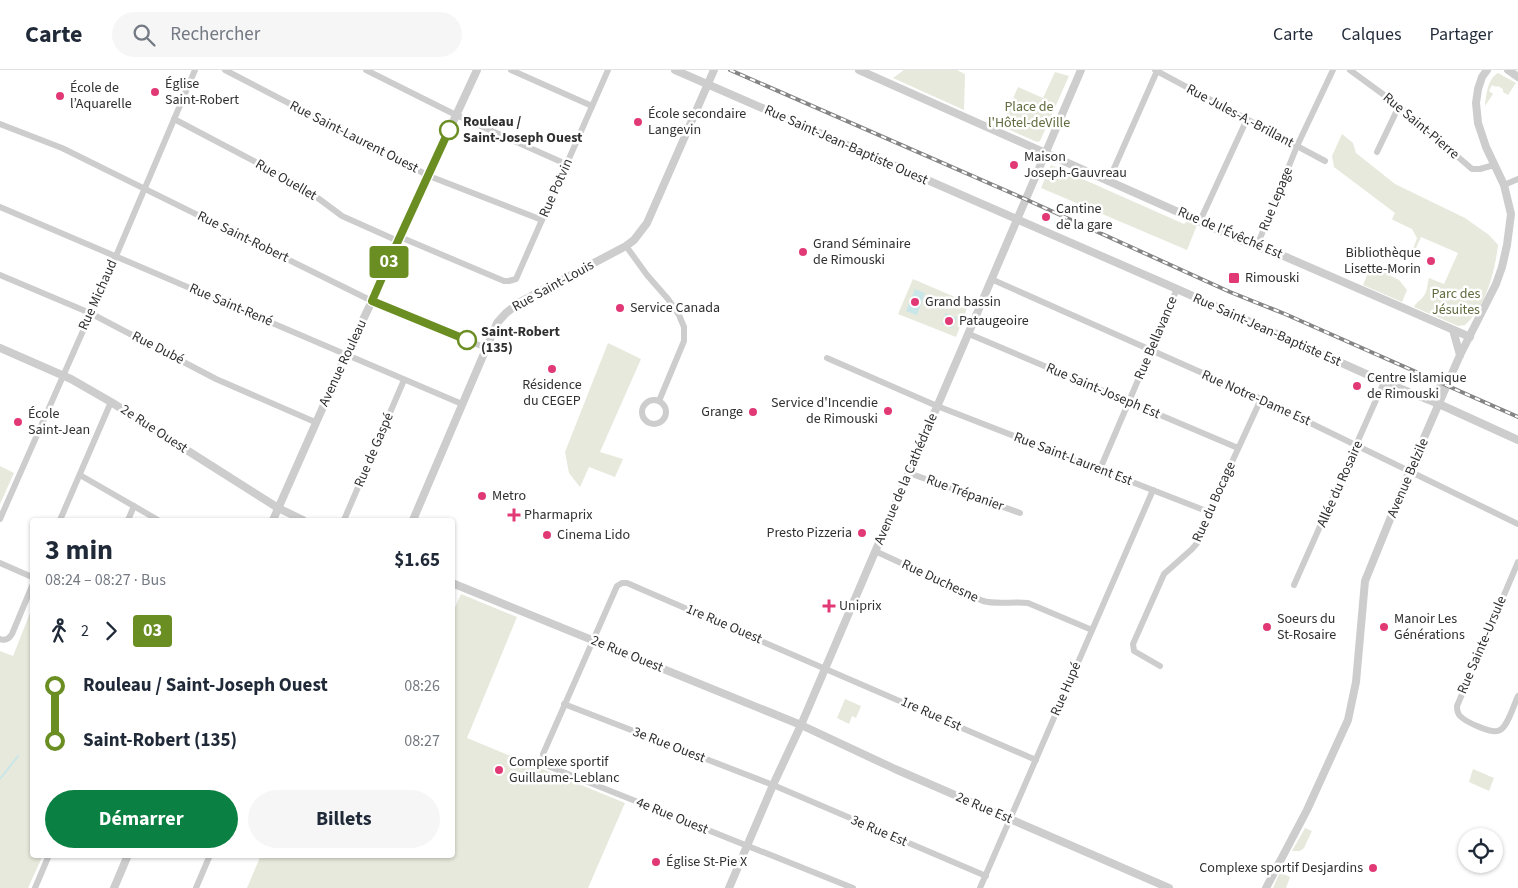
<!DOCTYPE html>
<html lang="fr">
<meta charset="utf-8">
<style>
:root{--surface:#fff;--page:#f6f6f7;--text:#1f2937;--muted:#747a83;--line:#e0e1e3;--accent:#0b8043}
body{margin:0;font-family:"Source Sans 3",sans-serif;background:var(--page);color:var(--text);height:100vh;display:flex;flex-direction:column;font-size:19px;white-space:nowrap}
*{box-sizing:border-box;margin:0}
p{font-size:16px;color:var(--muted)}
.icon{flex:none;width:28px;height:28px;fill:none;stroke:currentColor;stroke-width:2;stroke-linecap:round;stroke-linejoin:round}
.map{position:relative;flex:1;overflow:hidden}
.drawer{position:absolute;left:30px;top:448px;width:425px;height:340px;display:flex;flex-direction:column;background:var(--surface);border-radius:5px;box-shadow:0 1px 4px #0004}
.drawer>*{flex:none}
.badge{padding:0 10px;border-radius:4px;font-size:18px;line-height:32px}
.controls{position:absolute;left:1458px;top:758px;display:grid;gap:10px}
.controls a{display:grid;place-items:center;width:45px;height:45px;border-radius:50%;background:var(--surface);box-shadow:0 1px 4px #0004;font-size:25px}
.map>.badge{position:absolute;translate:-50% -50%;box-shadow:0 0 0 2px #fff}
.legs{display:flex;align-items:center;gap:8px;height:55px;padding:0 15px;font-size:16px}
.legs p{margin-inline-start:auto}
.head{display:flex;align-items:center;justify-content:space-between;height:85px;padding:0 15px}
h1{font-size:28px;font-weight:700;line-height:38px}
.primary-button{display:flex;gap:10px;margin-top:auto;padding:10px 15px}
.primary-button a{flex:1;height:58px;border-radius:30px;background:var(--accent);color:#fff;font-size:20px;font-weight:700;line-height:58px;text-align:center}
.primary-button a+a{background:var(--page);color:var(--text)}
ul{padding:0 15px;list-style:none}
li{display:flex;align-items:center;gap:18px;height:55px;font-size:19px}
li i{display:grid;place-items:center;width:8px;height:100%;margin:0 6px;background:currentColor}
li i::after{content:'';width:12px;height:12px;margin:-6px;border:4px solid;border-radius:50%;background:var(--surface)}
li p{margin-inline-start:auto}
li:first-child i{background:linear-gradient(#0000 50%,currentColor 0)}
li:last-child i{background:linear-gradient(currentColor 50%,#0000 0)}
header{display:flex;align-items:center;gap:30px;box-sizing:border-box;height:70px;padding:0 25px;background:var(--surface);border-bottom:1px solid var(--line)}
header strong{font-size:24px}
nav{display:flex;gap:28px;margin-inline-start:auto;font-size:18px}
.search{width:350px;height:45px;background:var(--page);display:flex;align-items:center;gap:12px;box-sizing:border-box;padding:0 18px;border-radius:28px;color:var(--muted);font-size:19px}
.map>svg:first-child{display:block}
.green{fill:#e7e9dc}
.water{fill:#c9e6e9}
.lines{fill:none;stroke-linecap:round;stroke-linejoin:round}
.stream{stroke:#c9e6e9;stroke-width:2}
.minor{stroke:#cdcdcd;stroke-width:6}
.tertiary{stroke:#cdcdcd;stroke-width:8}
.rail-casing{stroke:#858585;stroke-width:4}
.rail{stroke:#fff;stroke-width:2;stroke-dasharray:5.5;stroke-linecap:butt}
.line-1-casing{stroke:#fff;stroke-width:11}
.line-1{stroke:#6b8e23;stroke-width:8}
.poi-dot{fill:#e03975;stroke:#fff;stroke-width:2}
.stop-1-dot{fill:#fff;stroke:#6b8e23;stroke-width:2.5}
.labels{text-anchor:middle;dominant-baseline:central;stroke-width:5;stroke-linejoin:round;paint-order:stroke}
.poi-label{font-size:14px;fill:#303030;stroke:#fff;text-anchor:start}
.park-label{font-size:14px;fill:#606b3e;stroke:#fff}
.street-label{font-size:14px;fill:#303030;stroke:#fff}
.stop-label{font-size:14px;font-weight:bold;fill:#303030;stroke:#fff;text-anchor:start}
</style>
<header>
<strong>Carte</strong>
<div class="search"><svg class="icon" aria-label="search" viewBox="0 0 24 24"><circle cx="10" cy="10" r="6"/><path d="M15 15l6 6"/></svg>Rechercher</div>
<nav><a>Carte</a><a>Calques</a><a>Partager</a></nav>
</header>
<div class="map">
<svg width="1518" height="818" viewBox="0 0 1518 818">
<rect width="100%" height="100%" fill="#fff"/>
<!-- green -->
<g class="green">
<polygon points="904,0 957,0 965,4 964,40 893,8"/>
<polygon points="1055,2 1069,6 1040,71 1037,72 1001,56 1018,17 1043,28"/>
<path d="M 1498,3 L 1516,13 L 1508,25 L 1503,22 L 1503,19 L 1498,16 L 1496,17 L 1492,15 L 1489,21 L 1493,24 L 1485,36 C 1486,25 1488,8 1498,3 Z"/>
<path d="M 1342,64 L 1353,73 L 1356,83 L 1395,114 L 1465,148 L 1489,165 L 1498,175 C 1495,201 1486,237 1465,255 L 1458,256 L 1414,237 C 1417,231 1422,230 1425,224 C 1428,219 1427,214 1429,208 L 1444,214 L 1458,183 L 1421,167 L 1415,180 L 1413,179 L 1417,168 L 1412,159 L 1393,150 L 1392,149 L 1395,143 L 1334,97 L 1332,86 Z"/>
<polygon points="1051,95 1184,154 1187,151 1197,155 1187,180 1041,118"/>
<polygon points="1373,197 1399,210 1407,220 1402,232 1363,215 1370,198"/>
<polygon points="913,209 969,233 956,267 898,244"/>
<polygon points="608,273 641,289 600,382 623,389 615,407 589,397 580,417 569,403 565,382"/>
<polygon points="0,396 14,403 0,434"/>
<polygon points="461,524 517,547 467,668 625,733 588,818 247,818 261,785 452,785 452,544"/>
<polygon points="32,538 32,785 43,785 28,818 0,818 0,581 13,586"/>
<polygon points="845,629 861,636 856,648 852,646 849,654 837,648"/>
<polygon points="1473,699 1494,708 1489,721 1469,712"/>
<polygon points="1305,758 1312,761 1304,778 1300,781 1292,781"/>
<polygon points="1280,802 1290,807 1286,818 1273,818"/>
</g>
<!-- water -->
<g class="water">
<polygon points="915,219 925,223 917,245 906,241"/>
<polygon points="946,243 957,248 952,258 942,254"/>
</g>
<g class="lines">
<!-- stream -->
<polyline class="stream" points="0,709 18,686"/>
<!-- minor -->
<g class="minor">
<polyline points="225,0 429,106 542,150"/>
<polyline points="366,0 456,45 566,94"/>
<polyline points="511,0 592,36"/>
<polyline points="1155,0 1325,91"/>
<polyline points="1350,0 1399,36 1472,99 1480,99 1494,95"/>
<polyline points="174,49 303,117 342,146 398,171"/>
<polyline points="0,54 62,78 372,231 486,278"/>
<polyline points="1377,82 1399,36"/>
<polyline points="1108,112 1157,1"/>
<polyline points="1504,115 1518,109"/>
<polyline points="0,137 462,334"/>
<polyline points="1200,151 1247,49"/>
<polyline points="400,167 504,211 509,211 516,209 608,0"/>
<polyline points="626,176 647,205 668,229 679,245 684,257 684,271 659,331"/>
<polyline points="1257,176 1297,76 1333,0"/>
<polyline points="0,205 90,243 216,309 315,352"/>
<polyline points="991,209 1261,329 1518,454"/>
<polyline points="969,264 1238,378"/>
<polyline points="827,288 937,336 1209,442"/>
<circle cx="654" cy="342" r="12"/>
<polyline points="1100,399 1177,219"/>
<polyline points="909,403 1020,443"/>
<polyline points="80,405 158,450"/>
<polyline points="0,449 116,186 195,0"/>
<polyline points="60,450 111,332"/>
<polyline points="128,450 134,436"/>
<polyline points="344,450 404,310"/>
<path d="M 875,481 L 983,531 C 998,535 1013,531 1028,533 L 1092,560"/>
<path d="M 1518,492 L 1457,636 C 1457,640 1457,643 1460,646 C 1466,652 1493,665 1500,660 C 1508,656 1514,634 1518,626"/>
<polyline points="0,493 32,507"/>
<polyline points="1294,515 1384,312"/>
<path d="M 0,569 C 5,571 9,569 12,564 L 32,516"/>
<polyline points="1160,596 1134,581 1133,574 1164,504 1192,479 1198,472 1209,442 1261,329"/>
<polyline points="564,634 773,715 986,806"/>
<polyline points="35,818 49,785"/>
<polyline points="196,818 210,785"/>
<polyline points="853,818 548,696 544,691 543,684 617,516 622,513 627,513 1036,690"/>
<polyline points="980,818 1153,420"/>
</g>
<!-- tertiary -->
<g class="tertiary">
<polyline points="675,0 1177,219 1384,312 1439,334 1518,370"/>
<polyline points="859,0 1250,174 1286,187 1470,267"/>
<polyline points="1508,0 1518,7"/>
<polyline points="1453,260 1460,285"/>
<polyline points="0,278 71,309 111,332 278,438 303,450"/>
<polyline points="1421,327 1437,322 1444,311"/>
<polyline points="273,450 346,285 372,231 398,171 477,0"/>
<polyline points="413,450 497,253 506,243 520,232 626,176 634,170 647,153 714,0"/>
<polyline points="452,513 801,655 895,699 1169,818"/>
<polyline points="114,818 128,785"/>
<polyline points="729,818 773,715 801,655 1081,0"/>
<polyline points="1266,818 1307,740 1348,650 1356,612 1365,511 1410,400 1460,285 1496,214 1502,197 1507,175 1511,144 1504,115 1486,77 1478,53 1476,33 1478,19 1482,7 1487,0"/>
</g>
<!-- rail casing -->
<g class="rail-casing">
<polyline id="rail" points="730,0 1025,129 1230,222 1285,244 1518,347"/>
</g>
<!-- rail -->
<use href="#rail" class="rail"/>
</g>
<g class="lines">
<!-- line-1 casing -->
<g class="line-1-casing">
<polyline id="line-1" points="449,60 398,171 372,231 467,270"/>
</g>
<!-- line-1 -->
<use href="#line-1" class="line-1"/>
</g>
<!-- markers -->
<g class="poi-dot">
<circle cx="155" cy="22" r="5"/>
<circle cx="60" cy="26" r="5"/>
<circle cx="638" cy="52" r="5"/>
<circle cx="1014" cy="95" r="5"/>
<circle cx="1046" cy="147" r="5"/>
<circle cx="803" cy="182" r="5"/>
<circle cx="1431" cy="191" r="5"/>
<rect x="1228" y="202" width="12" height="12" rx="2.5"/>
<circle cx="915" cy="232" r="5"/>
<circle cx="620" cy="238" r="5"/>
<circle cx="949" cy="251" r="5"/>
<circle cx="552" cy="299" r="5"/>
<circle cx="1357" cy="316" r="5"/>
<circle cx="888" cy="341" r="5"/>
<circle cx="753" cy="342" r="5"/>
<circle cx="18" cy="352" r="5"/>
<circle cx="482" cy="426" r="5"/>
<path d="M511.5 437.5h5v5h5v5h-5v5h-5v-5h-5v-5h5z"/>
<circle cx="862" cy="463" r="5"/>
<circle cx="547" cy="465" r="5"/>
<path d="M826.5 528.5h5v5h5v5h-5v5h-5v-5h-5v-5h5z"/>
<circle cx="1267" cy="557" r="5"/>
<circle cx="1384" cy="557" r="5"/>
<circle cx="499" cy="700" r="5"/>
<circle cx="656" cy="792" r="5"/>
<circle cx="1373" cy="798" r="5"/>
</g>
<g class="stop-1-dot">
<circle cx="449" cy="60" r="9"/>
<circle cx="467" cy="270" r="9"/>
</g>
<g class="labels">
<!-- poi labels -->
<g class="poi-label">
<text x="165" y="14">Église<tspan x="165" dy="16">Saint-Robert</tspan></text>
<text x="70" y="18">École de<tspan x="70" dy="16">l’Aquarelle</tspan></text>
<text x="648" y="44">École secondaire<tspan x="648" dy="16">Langevin</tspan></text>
<text x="1024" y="87">Maison<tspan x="1024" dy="16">Joseph-Gauvreau</tspan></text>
<text x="1056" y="139">Cantine<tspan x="1056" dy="16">de la gare</tspan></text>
<text x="813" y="174">Grand Séminaire<tspan x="813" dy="16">de Rimouski</tspan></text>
<text x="1421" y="183" text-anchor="end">Bibliothèque<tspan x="1421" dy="16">Lisette-Morin</tspan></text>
<text x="1245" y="208">Rimouski</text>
<text x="925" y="232">Grand bassin</text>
<text x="630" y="238">Service Canada</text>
<text x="959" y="251">Pataugeoire</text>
<text x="1367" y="308">Centre Islamique<tspan x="1367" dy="16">de Rimouski</tspan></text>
<text x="552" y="315" text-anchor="middle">Résidence<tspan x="552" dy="16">du CEGEP</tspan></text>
<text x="878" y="333" text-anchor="end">Service d'Incendie<tspan x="878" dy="16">de Rimouski</tspan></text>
<text x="743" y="342" text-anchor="end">Grange</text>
<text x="28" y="344">École<tspan x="28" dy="16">Saint-Jean</tspan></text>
<text x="492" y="426">Metro</text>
<text x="524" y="445">Pharmaprix</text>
<text x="852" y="463" text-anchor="end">Presto Pizzeria</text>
<text x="557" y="465">Cinema Lido</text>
<text x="839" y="536">Uniprix</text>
<text x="1277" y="549">Soeurs du<tspan x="1277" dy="16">St-Rosaire</tspan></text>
<text x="1394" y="549">Manoir Les<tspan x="1394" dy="16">Générations</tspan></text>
<text x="509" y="692">Complexe sportif<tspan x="509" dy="16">Guillaume-Leblanc</tspan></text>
<text x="666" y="792">Église St-Pie X</text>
<text x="1363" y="798" text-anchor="end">Complexe sportif Desjardins</text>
</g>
<!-- park labels -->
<g class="park-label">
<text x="1029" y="37">Place de<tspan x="1029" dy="16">l'Hôtel-deVille</tspan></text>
<text x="1456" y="224">Parc des<tspan x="1456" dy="16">Jésuites</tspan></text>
</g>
<!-- street labels -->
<g class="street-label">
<text transform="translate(1240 46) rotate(28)">Rue Jules-A.-Brillant</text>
<text transform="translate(1421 56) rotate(40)">Rue Saint-Pierre</text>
<text transform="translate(354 67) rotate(27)">Rue Saint-Laurent Ouest</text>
<text transform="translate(846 75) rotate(24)">Rue Saint-Jean-Baptiste Ouest</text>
<text transform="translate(286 110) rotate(30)">Rue Ouellet</text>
<text transform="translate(556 118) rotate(-66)">Rue Potvin</text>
<text transform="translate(1276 129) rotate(-68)">Rue Lepage</text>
<text transform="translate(1230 163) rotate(23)">Rue de l'Évêché Est</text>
<text transform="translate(243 167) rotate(26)">Rue Saint-Robert</text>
<text transform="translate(553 216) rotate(-29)">Rue Saint-Louis</text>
<text transform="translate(98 225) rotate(-66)">Rue Michaud</text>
<text transform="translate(231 235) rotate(23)">Rue Saint-René</text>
<text transform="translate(1267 260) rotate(24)">Rue Saint-Jean-Baptiste Est</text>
<text transform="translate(1156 268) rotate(-67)">Rue Bellavance</text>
<text transform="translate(158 278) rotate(27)">Rue Dubé</text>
<text transform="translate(343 293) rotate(-65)">Avenue Rouleau</text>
<text transform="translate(1103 321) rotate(23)">Rue Saint-Joseph Est</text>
<text transform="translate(1256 328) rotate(24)">Rue Notre-Dame Est</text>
<text transform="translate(154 359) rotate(33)">2e Rue Ouest</text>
<text transform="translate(374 380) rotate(-67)">Rue de Gaspé</text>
<text transform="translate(1073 389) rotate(21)">Rue Saint-Laurent Est</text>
<text transform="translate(1408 408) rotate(-67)">Avenue Belzile</text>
<text transform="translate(906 409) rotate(-67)">Avenue de la Cathédrale</text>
<text transform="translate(1340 414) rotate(-66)">Allée du Rosaire</text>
<text transform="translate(965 423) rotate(20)">Rue Trépanier</text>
<text transform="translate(1214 432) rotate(-66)">Rue du Bocage</text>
<text transform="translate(940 511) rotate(25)">Rue Duchesne</text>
<text transform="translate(724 554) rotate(23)">1re Rue Ouest</text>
<text transform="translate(1482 575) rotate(-67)">Rue Sainte-Ursule</text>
<text transform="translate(627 584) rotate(22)">2e Rue Ouest</text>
<text transform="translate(1066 619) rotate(-67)">Rue Hupé</text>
<text transform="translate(931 644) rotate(24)">1re Rue Est</text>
<text transform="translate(669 675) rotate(21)">3e Rue Ouest</text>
<text transform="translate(984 738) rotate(23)">2e Rue Est</text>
<text transform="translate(672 746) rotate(22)">4e Rue Ouest</text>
<text transform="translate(879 761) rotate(23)">3e Rue Est</text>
</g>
<!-- stop labels -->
<g class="stop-label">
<text x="463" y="52">Rouleau /<tspan x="463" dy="16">Saint-Joseph Ouest</tspan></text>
<text x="481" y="262">Saint-Robert<tspan x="481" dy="16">(135)</tspan></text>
</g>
</g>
</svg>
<div class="controls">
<a><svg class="icon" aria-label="locate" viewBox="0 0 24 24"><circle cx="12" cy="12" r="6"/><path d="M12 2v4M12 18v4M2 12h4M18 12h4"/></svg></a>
</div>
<b class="badge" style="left:389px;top:192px;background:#6b8e23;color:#fff">03</b>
<section class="drawer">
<div class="head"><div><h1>3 min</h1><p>08:24 – 08:27 · Bus</p></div><b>$1.65</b></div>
<div class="legs"><svg class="icon" aria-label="walk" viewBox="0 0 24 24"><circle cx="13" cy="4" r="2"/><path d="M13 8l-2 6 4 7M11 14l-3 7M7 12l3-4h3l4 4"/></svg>2<svg class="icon" aria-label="forward" viewBox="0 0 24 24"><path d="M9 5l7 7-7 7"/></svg><b class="badge" style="background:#6b8e23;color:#fff">03</b></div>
<ul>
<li><i style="color:#6b8e23"></i><b>Rouleau / Saint-Joseph Ouest</b><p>08:26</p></li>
<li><i style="color:#6b8e23"></i><b>Saint-Robert (135)</b><p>08:27</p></li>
</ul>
<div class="primary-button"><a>Démarrer</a><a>Billets</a></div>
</section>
</div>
